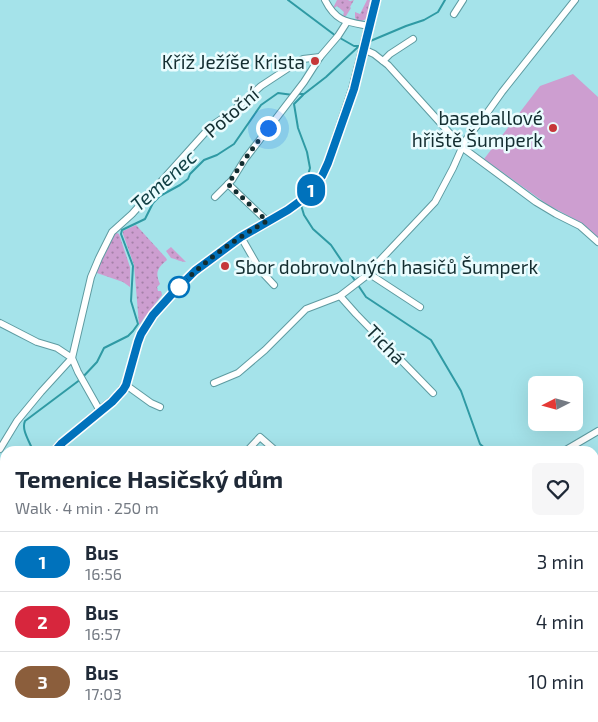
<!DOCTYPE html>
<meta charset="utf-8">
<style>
:root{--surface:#fff;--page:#f6f6f7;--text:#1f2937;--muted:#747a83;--line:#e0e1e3}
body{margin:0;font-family:"Exo 2",sans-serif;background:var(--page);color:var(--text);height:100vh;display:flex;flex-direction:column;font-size:19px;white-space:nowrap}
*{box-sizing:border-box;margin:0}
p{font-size:16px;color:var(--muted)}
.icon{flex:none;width:28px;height:28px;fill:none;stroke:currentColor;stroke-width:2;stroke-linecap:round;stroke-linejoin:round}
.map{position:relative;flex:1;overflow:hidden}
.panel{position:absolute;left:0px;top:446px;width:599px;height:276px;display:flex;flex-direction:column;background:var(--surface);border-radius:15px 15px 0 0;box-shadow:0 5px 20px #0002}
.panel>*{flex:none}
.badge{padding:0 10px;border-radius:16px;font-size:18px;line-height:32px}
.needle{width:32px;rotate:264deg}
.fabs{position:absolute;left:528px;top:376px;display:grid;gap:10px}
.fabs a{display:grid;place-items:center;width:55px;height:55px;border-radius:8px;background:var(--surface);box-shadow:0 5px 20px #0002;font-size:25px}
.you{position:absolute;width:25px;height:25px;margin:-12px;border:4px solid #fff;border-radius:50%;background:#1a73e8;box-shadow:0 0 0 8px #1a73e833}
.map>.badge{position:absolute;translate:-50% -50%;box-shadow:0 0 0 2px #fff}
.round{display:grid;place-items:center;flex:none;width:52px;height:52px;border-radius:8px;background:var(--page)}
.head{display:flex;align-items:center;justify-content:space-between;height:85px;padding:0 15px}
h1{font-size:24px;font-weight:700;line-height:38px}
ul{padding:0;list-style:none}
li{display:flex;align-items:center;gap:15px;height:60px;padding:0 15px;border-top:1px solid var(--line)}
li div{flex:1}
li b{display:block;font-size:19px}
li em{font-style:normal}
li .badge{min-width:55px;font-weight:700;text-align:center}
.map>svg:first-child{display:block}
.grass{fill:url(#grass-dots)}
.pitch{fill:#cd9ed0}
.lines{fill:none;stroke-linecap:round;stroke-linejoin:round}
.stream{stroke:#2f9aa4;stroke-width:2}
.street-casing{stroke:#5e9ba1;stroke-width:8}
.secondary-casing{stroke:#5e9ba1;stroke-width:10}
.street{stroke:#fff;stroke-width:6}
.secondary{stroke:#fff;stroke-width:9}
.line-casing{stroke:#fff;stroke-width:11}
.line{stroke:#0072bc;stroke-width:8}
.walk{stroke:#132d30;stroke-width:5;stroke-dasharray:0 9}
.poi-dot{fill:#c63739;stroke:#eafcfe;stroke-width:2}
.stop-dot{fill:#fff;stroke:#0072bc;stroke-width:2.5}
.labels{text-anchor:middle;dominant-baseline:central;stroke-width:5;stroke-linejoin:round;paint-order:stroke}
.poi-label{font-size:19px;fill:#132d30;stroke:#eafcfe;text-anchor:end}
.street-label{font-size:19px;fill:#132d30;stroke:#eafcfe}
.water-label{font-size:20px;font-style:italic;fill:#103f44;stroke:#eafcfe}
</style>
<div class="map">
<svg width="598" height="722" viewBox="0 0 598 722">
<defs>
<pattern id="grass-dots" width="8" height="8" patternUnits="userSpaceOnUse" patternTransform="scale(1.25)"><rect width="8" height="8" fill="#cd9ed0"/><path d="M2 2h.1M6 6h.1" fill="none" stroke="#a581a9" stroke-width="1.8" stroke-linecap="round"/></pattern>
</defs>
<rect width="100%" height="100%" fill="#a5e3ea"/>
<!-- grass -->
<g class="grass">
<polygon points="337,0 348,0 350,1 354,0 350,7 351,8 346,16 343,16 344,12 337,6 333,9 333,8"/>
<polygon points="367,0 370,0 366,19 362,21 358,21 355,18 355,12 360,14"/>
<path d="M 136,225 L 166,258 L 167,260 C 157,268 155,273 160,284 L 157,287 L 158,291 L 161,291 L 162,295 L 144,318 L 140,324 L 139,324 L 134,265 L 123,234 L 123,231 Z"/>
<polygon points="115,232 119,234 130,267 130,287 123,282 94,272"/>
<path d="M 171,247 L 186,262 C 181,262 176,259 171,258 L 166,251 Z"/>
<polygon points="594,559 598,563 598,622 594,617"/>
<polygon points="126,718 180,718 184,722 124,722"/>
</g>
<!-- pitch -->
<polygon class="pitch" points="573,74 598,97 598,239 578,221 548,205 484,159 540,86"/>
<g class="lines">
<!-- stream -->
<g class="stream">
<polyline points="288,0 336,36"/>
<polyline points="340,38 354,46 358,46"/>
<polyline points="368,42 406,26 424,20 438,12 445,0"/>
<polyline points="297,94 304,94 326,77 359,46 361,45"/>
<polyline points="303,193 310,168 307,152 298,128 294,104 303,95"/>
<polyline points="301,205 304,215 313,229 331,245 366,297 431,340 461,391 480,444 488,451"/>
<path d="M 33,451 C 30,442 21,430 25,421 L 81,379 L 97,362 L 104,348 L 128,336 L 133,331 L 138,324 L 131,301 L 133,266 L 121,234 L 122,230 L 145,219 L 153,203 L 160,196 L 180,185 L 188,179 L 190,174 L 204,160 L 217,155 L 234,144 L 261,105 L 278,93 L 293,95"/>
<polyline points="0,486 5,484"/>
<polyline points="594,561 598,566"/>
<polyline points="122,722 125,718"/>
</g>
<!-- street casing -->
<g class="street-casing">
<g id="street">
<path d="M 325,0 C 336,22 347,22 369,26"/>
<polyline points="454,14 463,0"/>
<polyline points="363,49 374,54 388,65 463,148 536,202 556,214 580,226 598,242"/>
<polyline points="383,61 390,54 413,39"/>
<polyline points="228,184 267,221"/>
<polyline points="215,197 232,180 245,159 304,82 320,57"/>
<polyline points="241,237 260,270 274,285"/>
<polyline points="368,273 420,307"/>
<polyline points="340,296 356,314 433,393"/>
<polyline points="0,323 37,342 57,348 72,358 78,372 100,411"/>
<polyline points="214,383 238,373 265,350 306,309 340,296 366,276 368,273 435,202 453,168 465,141 487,113 502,92 575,0"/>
<polyline points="126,385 151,403 160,407"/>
<polyline points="0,449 17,421 41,392 72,358 91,277 99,258 112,232 132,214 211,126 232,112 261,86 296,63 303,59 320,57 338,36 347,22"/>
<polyline points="247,451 260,437 276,451"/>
<polyline points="564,451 598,431"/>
<polyline points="0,616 4,619 0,625"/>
<polyline points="0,718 4,722"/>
<polyline points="191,718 196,722"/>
<polyline points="28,722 35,718"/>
<polyline points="206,722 210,718"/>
</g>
</g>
<!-- secondary casing -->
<g class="secondary-casing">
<g id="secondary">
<polyline points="55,451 62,443 118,396 126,385 138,342 141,334 153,315 172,294 195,271 241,237 288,210 299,202 308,193 322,176 328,163 353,89 376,0"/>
<polyline points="0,518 5,514"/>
<polyline points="116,722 118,718"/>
</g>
</g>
<!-- street -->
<use href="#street" class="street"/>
<!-- secondary -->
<use href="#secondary" class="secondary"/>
</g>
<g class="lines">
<!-- line casing -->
<g class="line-casing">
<polyline id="line" points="55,451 62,443 112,402 123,390 126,385 138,342 141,334 153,315 172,294 195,271 241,237 288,210 299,202 308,193 322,176 328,163 354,89 376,0"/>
</g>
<!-- line -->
<use href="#line" class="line"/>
<!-- walk -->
<path class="walk" d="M 179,287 C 204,261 235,239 267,221 L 228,184 L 245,159 L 268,128"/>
</g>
<!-- markers -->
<g class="poi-dot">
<circle cx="315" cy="61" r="5"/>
<circle cx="553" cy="128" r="5"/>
<circle cx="225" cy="266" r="5"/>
</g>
<circle class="stop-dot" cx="179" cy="287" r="10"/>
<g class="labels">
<!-- poi labels -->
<g class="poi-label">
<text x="305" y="61">Kříž Ježíše Krista</text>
<text x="543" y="117">baseballové<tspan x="543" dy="22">hřiště Šumperk</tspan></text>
<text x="235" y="266" text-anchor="start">Sbor dobrovolných hasičů Šumperk</text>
</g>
<!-- street labels -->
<g class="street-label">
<text transform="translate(231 112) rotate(-41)">Potoční</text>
<text transform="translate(386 344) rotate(46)">Tichá</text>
</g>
<!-- water labels -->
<g class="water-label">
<text transform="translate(163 180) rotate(-42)">Temenec</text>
</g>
</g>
</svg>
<div class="fabs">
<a><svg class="needle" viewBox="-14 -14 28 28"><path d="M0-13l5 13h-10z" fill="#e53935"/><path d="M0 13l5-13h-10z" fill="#747a83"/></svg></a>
</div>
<div class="you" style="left:268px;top:128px"></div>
<b class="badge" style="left:311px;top:190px;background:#0072bc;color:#fff">1</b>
<section class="panel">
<div class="head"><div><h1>Temenice Hasičský dům</h1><p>Walk · 4 min · 250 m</p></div><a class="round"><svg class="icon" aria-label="heart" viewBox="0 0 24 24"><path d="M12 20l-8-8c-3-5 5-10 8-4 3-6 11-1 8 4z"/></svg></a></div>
<ul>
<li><span class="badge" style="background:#0072bc;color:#fff">1</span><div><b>Bus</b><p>16:56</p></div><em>3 min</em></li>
<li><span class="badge" style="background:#d7263d;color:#fff">2</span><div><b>Bus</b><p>16:57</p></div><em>4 min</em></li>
<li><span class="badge" style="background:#8b5e3c;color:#fff">3</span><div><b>Bus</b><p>17:03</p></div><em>10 min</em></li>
</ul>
</section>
</div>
